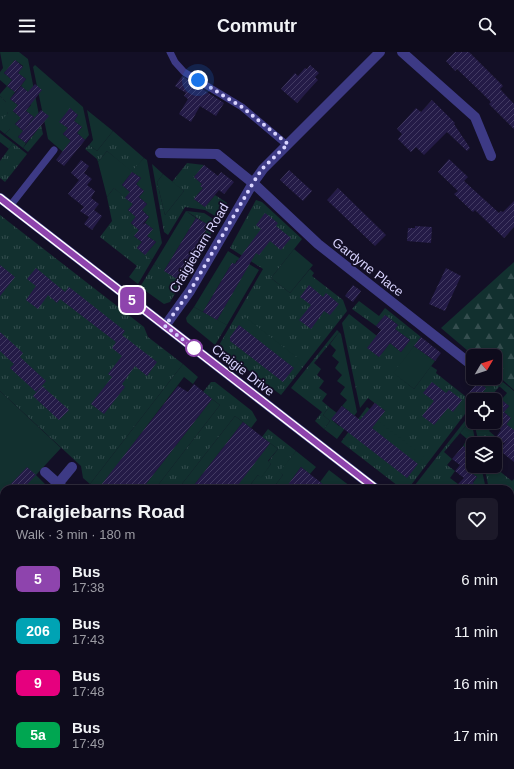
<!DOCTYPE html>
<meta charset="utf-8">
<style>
:root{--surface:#0e0b1c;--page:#1c1929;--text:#f1f3f6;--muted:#9b9ba3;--line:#2e2b3b}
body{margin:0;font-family:Arial,sans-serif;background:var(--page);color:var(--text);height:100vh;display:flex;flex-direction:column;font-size:15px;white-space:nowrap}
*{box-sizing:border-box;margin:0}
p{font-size:13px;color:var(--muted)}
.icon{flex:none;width:22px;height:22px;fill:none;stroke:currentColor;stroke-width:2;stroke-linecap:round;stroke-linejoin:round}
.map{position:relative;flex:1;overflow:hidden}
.sheet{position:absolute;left:0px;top:433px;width:514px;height:284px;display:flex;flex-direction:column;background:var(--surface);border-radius:12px 12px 0 0;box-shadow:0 2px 6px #0003,0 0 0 1px var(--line)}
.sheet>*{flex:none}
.badge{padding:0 8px;border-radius:6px;font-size:14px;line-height:26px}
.needle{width:26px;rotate:51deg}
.controls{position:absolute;left:466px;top:297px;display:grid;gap:8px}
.controls a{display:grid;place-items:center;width:36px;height:36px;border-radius:6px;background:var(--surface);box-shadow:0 2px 6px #0003,0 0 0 1px var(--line);font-size:20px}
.you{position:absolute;width:20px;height:20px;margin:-10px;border:3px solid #fff;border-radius:50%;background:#1a73e8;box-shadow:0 0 0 6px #1a73e833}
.map>.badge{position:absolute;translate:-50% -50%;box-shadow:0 0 0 2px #fff}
.round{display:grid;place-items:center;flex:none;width:42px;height:42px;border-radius:6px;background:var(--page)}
.overview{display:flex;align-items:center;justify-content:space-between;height:68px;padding:0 16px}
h1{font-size:19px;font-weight:600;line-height:30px}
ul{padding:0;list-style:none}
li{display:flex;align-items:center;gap:12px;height:52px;padding:0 16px}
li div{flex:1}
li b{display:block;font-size:15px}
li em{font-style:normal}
li .badge{min-width:44px;font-weight:700;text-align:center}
header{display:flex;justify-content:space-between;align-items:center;height:52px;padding:0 16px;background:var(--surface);font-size:18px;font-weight:600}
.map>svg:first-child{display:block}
.grass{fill:url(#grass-tufts)}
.forest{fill:url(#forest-firs)}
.garden{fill:#12302f}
.building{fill:url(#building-hatch)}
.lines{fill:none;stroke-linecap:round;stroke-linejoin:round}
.service{stroke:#3d3a85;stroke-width:7}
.minor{stroke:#3d3a85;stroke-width:10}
.tertiary{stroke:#3d3a85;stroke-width:10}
.primary{stroke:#c25bff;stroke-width:10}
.line-casing{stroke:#fff;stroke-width:9}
.line{stroke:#8e44ad;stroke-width:6}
.walk{stroke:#d9d4ff;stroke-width:4;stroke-dasharray:0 7.2}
.stop-dot{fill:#fff;stroke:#8e44ad;stroke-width:2}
.labels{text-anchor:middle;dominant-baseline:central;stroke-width:3.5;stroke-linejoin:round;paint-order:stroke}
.street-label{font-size:13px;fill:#d9d4ff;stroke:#130f26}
</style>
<header><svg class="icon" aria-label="menu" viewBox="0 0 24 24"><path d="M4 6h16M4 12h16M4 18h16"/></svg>Commutr<svg class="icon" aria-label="search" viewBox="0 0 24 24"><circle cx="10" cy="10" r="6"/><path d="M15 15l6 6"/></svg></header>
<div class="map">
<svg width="514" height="717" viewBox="0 0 514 717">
<defs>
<pattern id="grass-tufts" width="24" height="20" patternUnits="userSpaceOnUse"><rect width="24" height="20" fill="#12302f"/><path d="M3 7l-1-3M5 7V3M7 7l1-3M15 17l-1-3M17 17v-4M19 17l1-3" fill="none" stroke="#344d4e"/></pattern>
<pattern id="forest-firs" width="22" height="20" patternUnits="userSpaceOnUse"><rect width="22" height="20" fill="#12302f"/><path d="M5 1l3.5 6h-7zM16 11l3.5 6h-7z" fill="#344d4e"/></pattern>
<pattern id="building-hatch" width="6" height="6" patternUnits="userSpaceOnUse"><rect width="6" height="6" fill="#241b47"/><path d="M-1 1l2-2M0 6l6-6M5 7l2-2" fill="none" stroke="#433b63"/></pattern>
</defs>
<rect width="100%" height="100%" fill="#130f26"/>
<!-- grass -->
<g class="grass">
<polygon points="0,44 6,50 10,77 5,82 0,78"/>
<polygon points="41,73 43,82 28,100 23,96"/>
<polygon points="113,79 144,106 132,120 107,99 98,110 97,107 85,97 89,93 97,99"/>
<polygon points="13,91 27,102 5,130 0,126 0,109"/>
<polygon points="187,111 204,113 194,125 202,132 201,134 203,136 194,147 205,155 215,143 227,151 220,167 205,158 185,155 168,183 164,180 152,112 163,122 157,130 165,163 184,139 172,130"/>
<polygon points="114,136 133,152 128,158 136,165 131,171 139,178 134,184 142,190 137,196 152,208 138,232 129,225 137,214 100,185 112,169 107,145"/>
<polygon points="256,148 262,150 302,187 271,226 290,241 310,217 314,221 312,224 343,248 347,259 281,343 218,295 263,217 230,196"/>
<path d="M 186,159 L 204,161 L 218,170 L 170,250 L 164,252 L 140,235 L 154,212 L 177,226 C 183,218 190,209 191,198 L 193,200 L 198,192 L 196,190 L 199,185 L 201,186 L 206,179 L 204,177 L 207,172 Z"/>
<polygon points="0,163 144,275 148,285 183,312 90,432 83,426 81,414 0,339"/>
<polygon points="359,249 379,264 385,256 421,285 394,321 414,337 431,314 437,318 436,321 465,344 468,358 408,437 402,437 341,390 367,355 380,365 385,359 368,346 360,356 342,271 349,262 377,284 368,296 379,305 390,291 401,300 410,288 395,277 398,273 385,263 376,274 352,257"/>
<polygon points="194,255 227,273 215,293 187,270 186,266"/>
<polygon points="337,278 339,280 314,311 321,317 317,323 324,329 319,336 327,342 322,349 329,355 323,363 330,369 324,377 315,369 322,360 291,336"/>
<polygon points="495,323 503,330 488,348 477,348 486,336 478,330 481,326 495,326"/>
<polygon points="211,330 215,330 252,359 257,368 251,376 235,364 178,437 155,437 220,353 203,340"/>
<polygon points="468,365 471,368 444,400 452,407 447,413 455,419 450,426 458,432 455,437 420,437 415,433"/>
<polygon points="474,370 491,370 494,372 489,379 496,385 491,391 492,392 479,392"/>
<polygon points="268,377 296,399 280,420 283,423 273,436 269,433 266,437 247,437 258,423 261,425 271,412 268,410 278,397 262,385"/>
<polygon points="495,404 502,410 497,417 512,429 514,427 514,440 510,445 510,437 489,437 484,414 495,414"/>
<polygon points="0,590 4,594 4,639 0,634"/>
</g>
<!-- forest -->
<polygon class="forest" points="514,210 514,338 495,321 495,304 474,304 441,276"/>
<!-- garden -->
<g class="garden">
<polygon points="0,0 19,0 28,7 41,73 37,78 29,72 34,65 26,59 31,53 24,46 28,40 21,34 26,27 18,21 23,14 15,8 4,21 12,28 7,34 15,40 10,47 18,53 13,59 21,66 15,72 23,79 18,85 26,91 23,96 5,82 10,77 1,69 8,61 1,55 6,50 0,44 0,42 7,34 0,28 0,20 3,16"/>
<polygon points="35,13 83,55 89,83 85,88 77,81 82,75 74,69 78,63 70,57 60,70 68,76 63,82 71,89 69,105 48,87 33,15"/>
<polygon points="87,58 113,79 97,99 89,93 93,88"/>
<polygon points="0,81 13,91 9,97 0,90"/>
<polygon points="107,99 132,119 144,106 147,108 162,191 152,208 145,203 156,190 147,184 153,177 145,171 149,165 142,158 147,152 139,145 144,139 136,132 141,126 132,120 122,133 130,140 125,146 114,136 107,145 98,110"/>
<polygon points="163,122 184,139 165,163 157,130"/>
<polygon points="186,159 196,166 164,219 154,212"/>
<polygon points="294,197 313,213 290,241 271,226"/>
<polygon points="228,199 259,218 227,273 217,268 248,214 237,208 235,212 232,211 203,260 194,255"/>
<polygon points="245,265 300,308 294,316 239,273"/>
<polygon points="339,280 341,282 357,360 337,387 324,377 330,369 323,363 329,355 337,361 332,368 339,374 350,360 342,354 347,348 340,342 345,335 337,329 342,323 335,316 339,310 332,304 336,298 330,292"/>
<polygon points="414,294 435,309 414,337 393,321"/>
<polygon points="183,312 198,325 193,332 184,325 99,437 95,437 90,432"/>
<polygon points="503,330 514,339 514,379 506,372 511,366 504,360 509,354 501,348 507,341 499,334"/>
<polygon points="0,339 61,396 36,423 50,437 4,437 4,507 0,499"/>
<polygon points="212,347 220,353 155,437 142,437"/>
<polygon points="367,361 424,404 418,412 362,368"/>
<polygon points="235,364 243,370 191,437 178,437"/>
<polygon points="471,368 476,392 473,392 473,412 466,406 471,400 463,394 467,387 460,381"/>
<polygon points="270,391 278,397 268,409 271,412 261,426 258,423 247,437 234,437"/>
<polygon points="296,399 316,415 310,422 301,415 285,437 266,437 269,433 273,436 283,423 279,420"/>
<polygon points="473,414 481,414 486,437 479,437 472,432 477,425 469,419"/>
<polygon points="329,418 350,434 347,437 328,437 320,430"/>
<polygon points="0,520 4,527 4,594 0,590"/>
<polygon points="65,713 300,713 304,717 68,717"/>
<polygon points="350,713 484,713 488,717 348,717"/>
</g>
<!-- building -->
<g class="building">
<polygon points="455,0 469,0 503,34 500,37 514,52 514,77 489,52 491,50 481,40 457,17 455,19 446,9"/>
<polygon points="15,8 23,15 18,21 26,27 15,40 7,34 12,28 4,21"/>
<polygon points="310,13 319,21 315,25 318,28 297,51 281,37 295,21 298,24 305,16 307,17"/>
<polygon points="182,24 224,51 216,64 200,54 191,70 179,62 188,47 184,44 186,41 175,34"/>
<polygon points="35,32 42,38 24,61 26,59 34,65 23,79 15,72 21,66 13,59 18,53 10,47 21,34 28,40"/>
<polygon points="432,48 455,71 454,72 470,96 467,99 447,80 424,103 416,95 411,100 398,87 402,82 397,77 416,56 421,60"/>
<polygon points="70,56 78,63 74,69 82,75 77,81 85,88 64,114 56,108 72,87 71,89 63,82 72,71 68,76 59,70"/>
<polygon points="41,58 49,64 26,91 18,85"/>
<polygon points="449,107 468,125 464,129 499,161 501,159 503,160 514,149 514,175 504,186 475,158 473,160 454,142 458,139 438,120"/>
<polygon points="81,108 89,114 84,121 92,127 87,133 95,139 91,146 99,152 94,158 102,164 92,178 84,172 89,165 80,159 84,155 68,142 79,128 71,121"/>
<polygon points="204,113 218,124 221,120 234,130 224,142 219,138 205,155 194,147 203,136 200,134 202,132 194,125"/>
<polygon points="289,118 312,139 303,149 280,128"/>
<polygon points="132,120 141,126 136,132 144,139 139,145 147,152 142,158 149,165 142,173 145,171 153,177 147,184 156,190 145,203 137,196 147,184 142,190 134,184 139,178 131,171 137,163 136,165 128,158 133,152 125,146 130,140 122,133"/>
<polygon points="338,136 386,183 375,194 327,148"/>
<polygon points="265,161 278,171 276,174 291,186 281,198 270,189 259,203 256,201 217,268 203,260 232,211 235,212 261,177 256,173"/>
<polygon points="196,166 207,172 204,177 206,178 177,227 164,219"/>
<polygon points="415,174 432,175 431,191 407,189 408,176 415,176"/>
<polygon points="0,213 15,225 0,244"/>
<polygon points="36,216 65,240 69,235 125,279 122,283 157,310 147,324 135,314 122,332 125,335 104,362 91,352 112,325 108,322 122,304 112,296 116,290 60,247 57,251 48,243 38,257 26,248 36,234 27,227"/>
<polygon points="446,216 461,224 445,259 429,252"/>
<polygon points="309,233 323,245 326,241 339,252 330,263 324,259 311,277 299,268 311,253 300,245"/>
<polygon points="353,233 361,239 353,250 345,244"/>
<polygon points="385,263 398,273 395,277 410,288 401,300 390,291 379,305 367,296 381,278 376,274"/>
<polygon points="239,273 294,316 283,330 230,289 230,285"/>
<polygon points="0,280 23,301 20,305 46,329 36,340 10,316 14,312 0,299"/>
<polygon points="421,285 441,301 435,309 414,294"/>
<polygon points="432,330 446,341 449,338 462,348 453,360 448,356 434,373 422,364 434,349 423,341"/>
<polygon points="478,330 486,336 476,348 468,342"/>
<polygon points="194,332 212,347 142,437 98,437 178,334 188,340"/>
<polygon points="42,334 69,358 59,368 33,344"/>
<polygon points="495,342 509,354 504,360 511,366 503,377 506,372 514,378 514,410 499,398 509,386 504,391 496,385 501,378 495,373"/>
<polygon points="375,351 385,359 372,376 418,412 407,426 331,367 342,354 360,368"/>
<polygon points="243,370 270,391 238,433 234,437 191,437"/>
<polygon points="463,394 471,400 466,406 473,412 473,422 477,425 473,430 474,434 472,432 468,437 464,437 458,432 464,426 455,419 460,413 452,407"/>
<polygon points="27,415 36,423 23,437 6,437"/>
<polygon points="301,415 329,437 310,437 303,432 299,437 285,437"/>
</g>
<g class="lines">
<!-- service -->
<g class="service">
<polyline points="170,0 175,10 184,20 242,55 287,93"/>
<polyline points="10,154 54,98"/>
</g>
<!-- minor -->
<g class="minor">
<polyline points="402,0 475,65 491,104"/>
<polyline points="160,101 217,102 253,131 318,192 473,314"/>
<polyline points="165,274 190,239 253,131 263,117 380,0"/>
<polyline points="45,420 64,437"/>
<polyline points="58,432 72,415"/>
<polyline points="510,527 514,523"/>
<polyline points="324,717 328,713"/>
</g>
<!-- tertiary -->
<g class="tertiary">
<polyline points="0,146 376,437"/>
<polyline points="510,540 514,542"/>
</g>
<!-- primary -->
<g class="primary">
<polyline points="0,658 4,663"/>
<polyline points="44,713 47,717"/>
</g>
</g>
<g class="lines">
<!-- line casing -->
<g class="line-casing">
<polyline id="line" points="0,146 376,437"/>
</g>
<!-- line -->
<use href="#line" class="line"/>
<!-- walk -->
<polyline class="walk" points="194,296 165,274 190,239 253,131 262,117 288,92 242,55 198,28"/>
</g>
<!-- markers -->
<circle class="stop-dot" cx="194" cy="296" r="8"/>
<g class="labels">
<!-- street labels -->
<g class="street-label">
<text transform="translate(199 196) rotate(-59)">Craigiebarn Road</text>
<text transform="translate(368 215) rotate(38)">Gardyne Place</text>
<text transform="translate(243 318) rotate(38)">Craigie Drive</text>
</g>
</g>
</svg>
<div class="controls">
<a><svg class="needle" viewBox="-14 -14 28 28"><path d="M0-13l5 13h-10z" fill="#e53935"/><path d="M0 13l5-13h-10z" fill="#9b9ba3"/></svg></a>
<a><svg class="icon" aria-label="locate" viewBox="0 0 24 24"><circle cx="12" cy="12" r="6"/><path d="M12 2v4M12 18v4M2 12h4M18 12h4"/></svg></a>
<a><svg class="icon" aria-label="layers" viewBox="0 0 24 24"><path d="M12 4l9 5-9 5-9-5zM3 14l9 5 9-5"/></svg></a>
</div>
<div class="you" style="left:198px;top:28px"></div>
<b class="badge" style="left:132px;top:248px;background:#8e44ad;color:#fff">5</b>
<section class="sheet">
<div class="overview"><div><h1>Craigiebarns Road</h1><p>Walk · 3 min · 180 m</p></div><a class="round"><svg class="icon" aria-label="heart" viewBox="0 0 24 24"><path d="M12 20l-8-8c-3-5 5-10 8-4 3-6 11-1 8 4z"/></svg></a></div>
<ul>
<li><span class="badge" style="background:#8e44ad;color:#fff">5</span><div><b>Bus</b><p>17:38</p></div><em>6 min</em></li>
<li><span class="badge" style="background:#00a3b4;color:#fff">206</span><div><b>Bus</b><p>17:43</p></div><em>11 min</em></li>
<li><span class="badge" style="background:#e6007e;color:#fff">9</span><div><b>Bus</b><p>17:48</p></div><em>16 min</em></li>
<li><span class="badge" style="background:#00a651;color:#fff">5a</span><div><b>Bus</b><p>17:49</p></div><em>17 min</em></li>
</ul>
</section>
</div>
